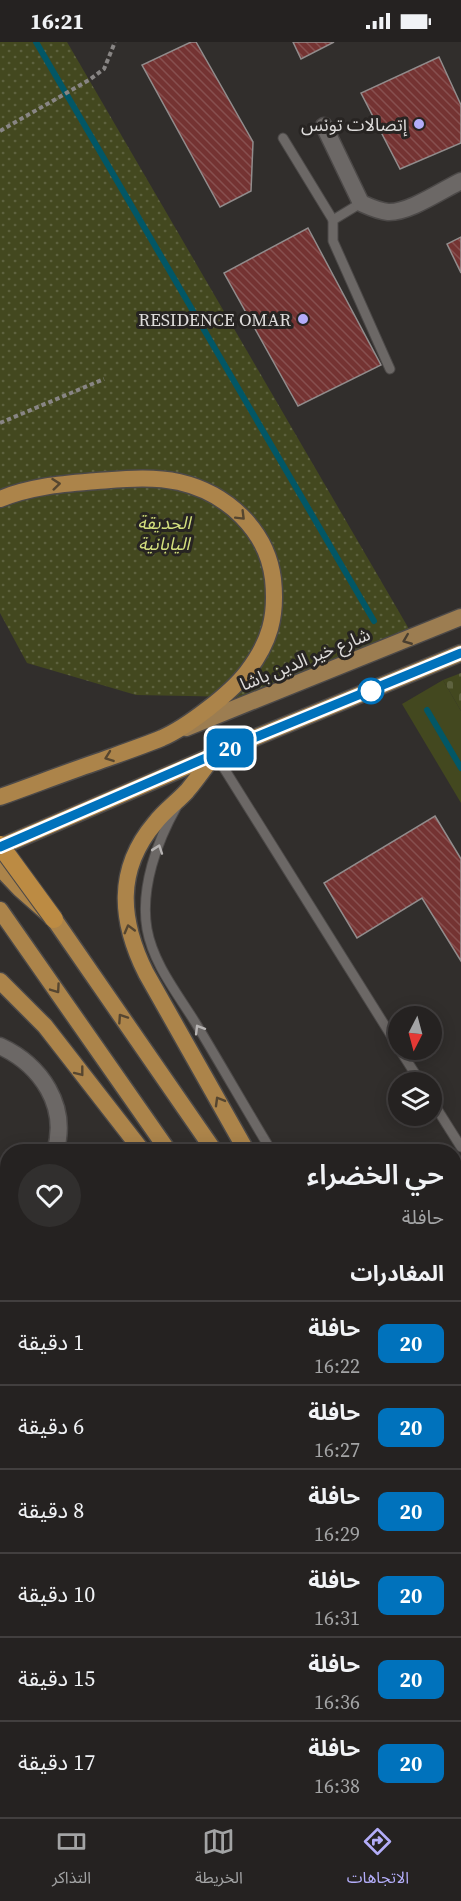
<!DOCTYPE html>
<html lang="ar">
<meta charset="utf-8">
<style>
:root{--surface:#252221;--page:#312f2e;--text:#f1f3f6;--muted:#a3a4a5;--line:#423f3f;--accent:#b3adf9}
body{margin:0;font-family:"Source Serif 4","Noto Sans Arabic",serif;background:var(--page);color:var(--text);direction:rtl;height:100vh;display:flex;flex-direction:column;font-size:22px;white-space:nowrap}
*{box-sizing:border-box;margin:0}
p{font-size:20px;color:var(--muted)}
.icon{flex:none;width:33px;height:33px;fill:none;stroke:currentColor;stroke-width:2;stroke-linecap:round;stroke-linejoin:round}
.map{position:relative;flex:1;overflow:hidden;direction:ltr}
.panel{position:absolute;left:0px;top:1102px;width:462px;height:674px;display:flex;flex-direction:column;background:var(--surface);border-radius:24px 24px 0 0;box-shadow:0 3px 15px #0003,0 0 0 2px var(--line);direction:rtl}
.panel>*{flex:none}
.badge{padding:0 12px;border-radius:9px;font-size:21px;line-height:39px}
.needle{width:39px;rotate:186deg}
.controls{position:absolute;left:388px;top:964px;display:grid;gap:12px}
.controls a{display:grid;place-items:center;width:54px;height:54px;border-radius:50%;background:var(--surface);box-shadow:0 3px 15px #0003,0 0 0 2px var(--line);font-size:30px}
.map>.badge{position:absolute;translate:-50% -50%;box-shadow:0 0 0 3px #fff}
h2{padding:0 18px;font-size:22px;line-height:54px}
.round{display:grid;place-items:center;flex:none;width:63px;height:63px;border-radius:32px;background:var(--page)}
.head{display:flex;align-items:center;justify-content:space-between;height:102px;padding:0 18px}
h1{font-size:28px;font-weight:600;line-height:45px}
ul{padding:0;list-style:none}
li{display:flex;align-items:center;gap:18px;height:84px;padding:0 18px;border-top:2px solid var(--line)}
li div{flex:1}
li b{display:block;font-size:22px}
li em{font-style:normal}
li .badge{min-width:66px;font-weight:700;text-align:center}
.status{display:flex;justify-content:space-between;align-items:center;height:42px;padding:0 30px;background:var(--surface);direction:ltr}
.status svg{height:16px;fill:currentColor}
.menu{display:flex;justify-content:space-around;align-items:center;height:84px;border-top:2px solid var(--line);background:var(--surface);font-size:16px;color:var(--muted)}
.menu a{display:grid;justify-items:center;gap:3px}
.menu .selected{color:var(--accent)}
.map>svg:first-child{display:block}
.grass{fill:#43481f}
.cemetery{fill:url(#cemetery-stones)}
.park{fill:url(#park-dots)}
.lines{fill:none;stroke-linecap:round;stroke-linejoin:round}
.stream{stroke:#025766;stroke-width:6}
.building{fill:url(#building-back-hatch);stroke:#918c8c;stroke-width:1.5}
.service-casing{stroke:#4c4948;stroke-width:11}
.minor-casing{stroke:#4c4948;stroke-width:19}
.primary-casing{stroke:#4c4948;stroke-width:19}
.trunk-casing{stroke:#4c4948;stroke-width:19}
.path{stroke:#888584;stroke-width:4;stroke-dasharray:4.5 3;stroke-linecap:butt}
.service{stroke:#6c6866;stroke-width:9}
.minor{stroke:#6c6866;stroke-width:16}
.primary{stroke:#9c7d51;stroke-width:16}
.trunk{stroke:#ac844a;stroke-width:16}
.motorway-bridge-casing{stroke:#4c4948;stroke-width:20;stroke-linecap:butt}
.motorway-bridge{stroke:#bc8b43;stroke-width:18}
.oneway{stroke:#564630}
.oneway2{stroke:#4a3f30}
.oneway3{stroke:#b6b3b2}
.line-casing{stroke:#fff;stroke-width:14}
.line{stroke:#0072bc;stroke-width:9}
.poi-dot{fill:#b3adf9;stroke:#272422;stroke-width:2}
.stop-dot{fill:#fff;stroke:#0072bc;stroke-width:3}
.labels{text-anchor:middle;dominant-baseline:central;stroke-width:6;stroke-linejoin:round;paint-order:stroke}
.poi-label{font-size:18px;fill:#dedcdb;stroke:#272422;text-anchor:end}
.park-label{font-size:18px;font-style:italic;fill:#d3df7e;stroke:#272422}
.street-label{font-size:18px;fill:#dedcdb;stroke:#272422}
</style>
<div class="status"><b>16:21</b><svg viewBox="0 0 49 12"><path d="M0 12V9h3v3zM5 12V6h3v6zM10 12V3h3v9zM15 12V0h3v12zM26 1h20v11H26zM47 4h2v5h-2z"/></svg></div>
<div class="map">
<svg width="461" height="1775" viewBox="0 0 461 1775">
<defs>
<pattern id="cemetery-stones" width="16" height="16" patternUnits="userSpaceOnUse" patternTransform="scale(1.5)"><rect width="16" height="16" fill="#43481f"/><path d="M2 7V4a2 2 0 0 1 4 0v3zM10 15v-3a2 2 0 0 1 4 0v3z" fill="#5e623f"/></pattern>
<pattern id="park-dots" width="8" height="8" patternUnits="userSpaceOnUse" patternTransform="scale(1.5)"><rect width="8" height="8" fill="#43481f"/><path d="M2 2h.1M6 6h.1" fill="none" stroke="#5e623f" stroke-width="1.8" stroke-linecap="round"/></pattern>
<pattern id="building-back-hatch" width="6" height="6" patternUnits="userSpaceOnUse" patternTransform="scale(1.5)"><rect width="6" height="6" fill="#743332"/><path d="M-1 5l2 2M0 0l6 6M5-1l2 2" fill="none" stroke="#87504f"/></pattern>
</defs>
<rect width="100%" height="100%" fill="#312e2c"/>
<!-- grass -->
<polygon class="grass" points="443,638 461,669 461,761 402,662"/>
<!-- cemetery -->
<polygon class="cemetery" points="461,631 461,669 443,638"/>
<!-- park -->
<polygon class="park" points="0,0 67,0 409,587 240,655 136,653 27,621 0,571"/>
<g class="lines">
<!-- stream -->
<g class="stream">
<polyline points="36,0 374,579"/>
<polyline points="427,668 461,726"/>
</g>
</g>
<!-- building -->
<g class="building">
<polygon points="191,0 196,0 253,100 251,149 220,165 142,23"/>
<polygon points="293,0 334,0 301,17"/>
<polygon points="439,15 461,63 461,101 400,127 361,51"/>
<polygon points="308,186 381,323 298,364 224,231"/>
<polygon points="461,195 461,231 447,202"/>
<polygon points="435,774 461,817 461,919 422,856 357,896 324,841"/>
</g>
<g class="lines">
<!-- service casing -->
<g class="service-casing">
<g id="service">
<polyline points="283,96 333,178"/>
<polyline points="361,161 333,178 333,199 390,327"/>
<polyline points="215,712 399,1006"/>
<path d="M 177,764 C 157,799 140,846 147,887 C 153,921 177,951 195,980 C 221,1023 246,1067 272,1110"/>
<polyline points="400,1008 421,1041"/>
<polyline points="432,1059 461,1105"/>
<polyline points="454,1249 461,1246"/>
<polyline points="454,1389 461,1398"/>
</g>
</g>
<!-- minor casing -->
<g class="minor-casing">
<g id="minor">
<path d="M 324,84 L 361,161 C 370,165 378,169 388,170 C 409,171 442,148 461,139"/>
<path d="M 0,1004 C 41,1023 69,1064 55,1110"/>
<polyline points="0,1494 8,1509"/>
<polyline points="0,1687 8,1700"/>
<polyline points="47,1768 51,1775"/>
<polyline points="147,1768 150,1775"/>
<polyline points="326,1775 328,1768"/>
</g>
</g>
<!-- primary casing -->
<g class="primary-casing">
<g id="primary">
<polyline points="186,686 461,575"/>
<polyline points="215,712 461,611"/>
</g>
</g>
<!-- trunk casing -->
<g class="trunk-casing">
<g id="trunk">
<path d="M 0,457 C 32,444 63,442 97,439 C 124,437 152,434 179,440 C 227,451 267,488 273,537 C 277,574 270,600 247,630 C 230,652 187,685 162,696 C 140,705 116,713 94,721 C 62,732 31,744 0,755"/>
<path d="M 215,712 C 206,724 197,737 187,749 C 177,760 164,769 155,781 C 115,828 120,879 146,931 L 247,1110"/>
<polyline points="0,805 214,713"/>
<polyline points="0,826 20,847 54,877 215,1110"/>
<polyline points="0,868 169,1110"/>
<polyline points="0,939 45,984 143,1110"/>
<polyline points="454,1463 461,1472"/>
<polyline points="454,1527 461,1535"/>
</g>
</g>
<!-- path -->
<g class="path">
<polyline points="0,89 89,38 104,27 115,0"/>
<polyline points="0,381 104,337"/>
</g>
<!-- service -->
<use href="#service" class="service"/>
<!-- minor -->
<use href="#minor" class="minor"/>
<!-- primary -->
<use href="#primary" class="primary"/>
<!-- trunk -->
<use href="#trunk" class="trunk"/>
<!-- motorway-bridge casing -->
<g class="motorway-bridge-casing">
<polyline id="motorway-bridge" points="0,803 54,877"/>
</g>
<!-- motorway-bridge -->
<use href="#motorway-bridge" class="motorway-bridge"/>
</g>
<!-- one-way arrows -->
<defs><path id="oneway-chevron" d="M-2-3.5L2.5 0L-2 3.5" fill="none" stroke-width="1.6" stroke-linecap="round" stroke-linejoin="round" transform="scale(1.5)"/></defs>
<g class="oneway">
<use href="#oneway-chevron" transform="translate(56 442) rotate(-6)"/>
<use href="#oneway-chevron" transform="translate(241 474) rotate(45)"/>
<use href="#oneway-chevron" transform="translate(109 715) rotate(160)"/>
<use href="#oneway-chevron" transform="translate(129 887) rotate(-105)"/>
<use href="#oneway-chevron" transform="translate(56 947) rotate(55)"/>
<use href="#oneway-chevron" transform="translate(122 976) rotate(-124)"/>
<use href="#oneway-chevron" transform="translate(80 1030) rotate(52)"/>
<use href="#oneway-chevron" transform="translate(219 1059) rotate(-120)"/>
</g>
<use class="oneway2" href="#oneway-chevron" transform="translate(407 598) rotate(158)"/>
<g class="oneway3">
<use href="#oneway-chevron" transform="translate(158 807) rotate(-71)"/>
<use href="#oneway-chevron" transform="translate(199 987) rotate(-121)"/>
</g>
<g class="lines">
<!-- line casing -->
<g class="line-casing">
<polyline id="line" points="0,805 215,712 461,611"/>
</g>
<!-- line -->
<use href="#line" class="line"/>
</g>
<!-- markers -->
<g class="poi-dot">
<circle cx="419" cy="82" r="6"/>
<circle cx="303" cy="277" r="6"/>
</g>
<circle class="stop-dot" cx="371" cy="649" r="12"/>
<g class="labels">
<!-- poi labels -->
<g class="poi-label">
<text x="407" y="82">إتصالات تونس</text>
<text x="291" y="277">RESIDENCE OMAR</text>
</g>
<!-- park labels -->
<g class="park-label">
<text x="164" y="480">الحديقة<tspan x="164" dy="21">اليابانية</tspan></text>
</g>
<!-- street labels -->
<g class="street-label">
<text transform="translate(305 617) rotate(-22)">شارع خير الدين باشا</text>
</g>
</g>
</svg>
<div class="controls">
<a><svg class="needle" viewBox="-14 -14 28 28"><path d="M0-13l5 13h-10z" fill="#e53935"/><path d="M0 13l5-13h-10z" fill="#a3a4a5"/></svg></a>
<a><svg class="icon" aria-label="layers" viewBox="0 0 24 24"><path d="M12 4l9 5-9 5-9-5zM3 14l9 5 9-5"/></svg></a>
</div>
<b class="badge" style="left:230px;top:706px;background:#0072bc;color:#fff">20</b>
<section class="panel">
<div class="head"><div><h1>حي الخضراء</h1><p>حافلة</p></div><a class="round"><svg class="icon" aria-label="heart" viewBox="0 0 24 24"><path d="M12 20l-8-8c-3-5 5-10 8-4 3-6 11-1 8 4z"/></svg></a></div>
<h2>المغادرات</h2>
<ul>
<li><span class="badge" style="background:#0072bc;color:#fff">20</span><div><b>حافلة</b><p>16:22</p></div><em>1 دقيقة</em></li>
<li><span class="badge" style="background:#0072bc;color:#fff">20</span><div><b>حافلة</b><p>16:27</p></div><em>6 دقيقة</em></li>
<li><span class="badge" style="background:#0072bc;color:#fff">20</span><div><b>حافلة</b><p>16:29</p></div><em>8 دقيقة</em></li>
<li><span class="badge" style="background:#0072bc;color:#fff">20</span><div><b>حافلة</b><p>16:31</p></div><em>10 دقيقة</em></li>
<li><span class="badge" style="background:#0072bc;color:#fff">20</span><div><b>حافلة</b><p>16:36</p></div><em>15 دقيقة</em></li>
<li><span class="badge" style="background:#0072bc;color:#fff">20</span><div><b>حافلة</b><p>16:38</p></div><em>17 دقيقة</em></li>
</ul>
</section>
</div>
<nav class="menu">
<a class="selected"><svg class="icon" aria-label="directions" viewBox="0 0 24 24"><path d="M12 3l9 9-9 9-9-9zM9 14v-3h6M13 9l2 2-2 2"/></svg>الاتجاهات</a>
<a><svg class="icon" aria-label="map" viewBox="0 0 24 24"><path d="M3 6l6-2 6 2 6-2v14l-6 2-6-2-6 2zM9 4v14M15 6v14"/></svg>الخريطة</a>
<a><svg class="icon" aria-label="tickets" viewBox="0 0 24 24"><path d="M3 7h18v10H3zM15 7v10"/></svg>التذاكر</a>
</nav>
